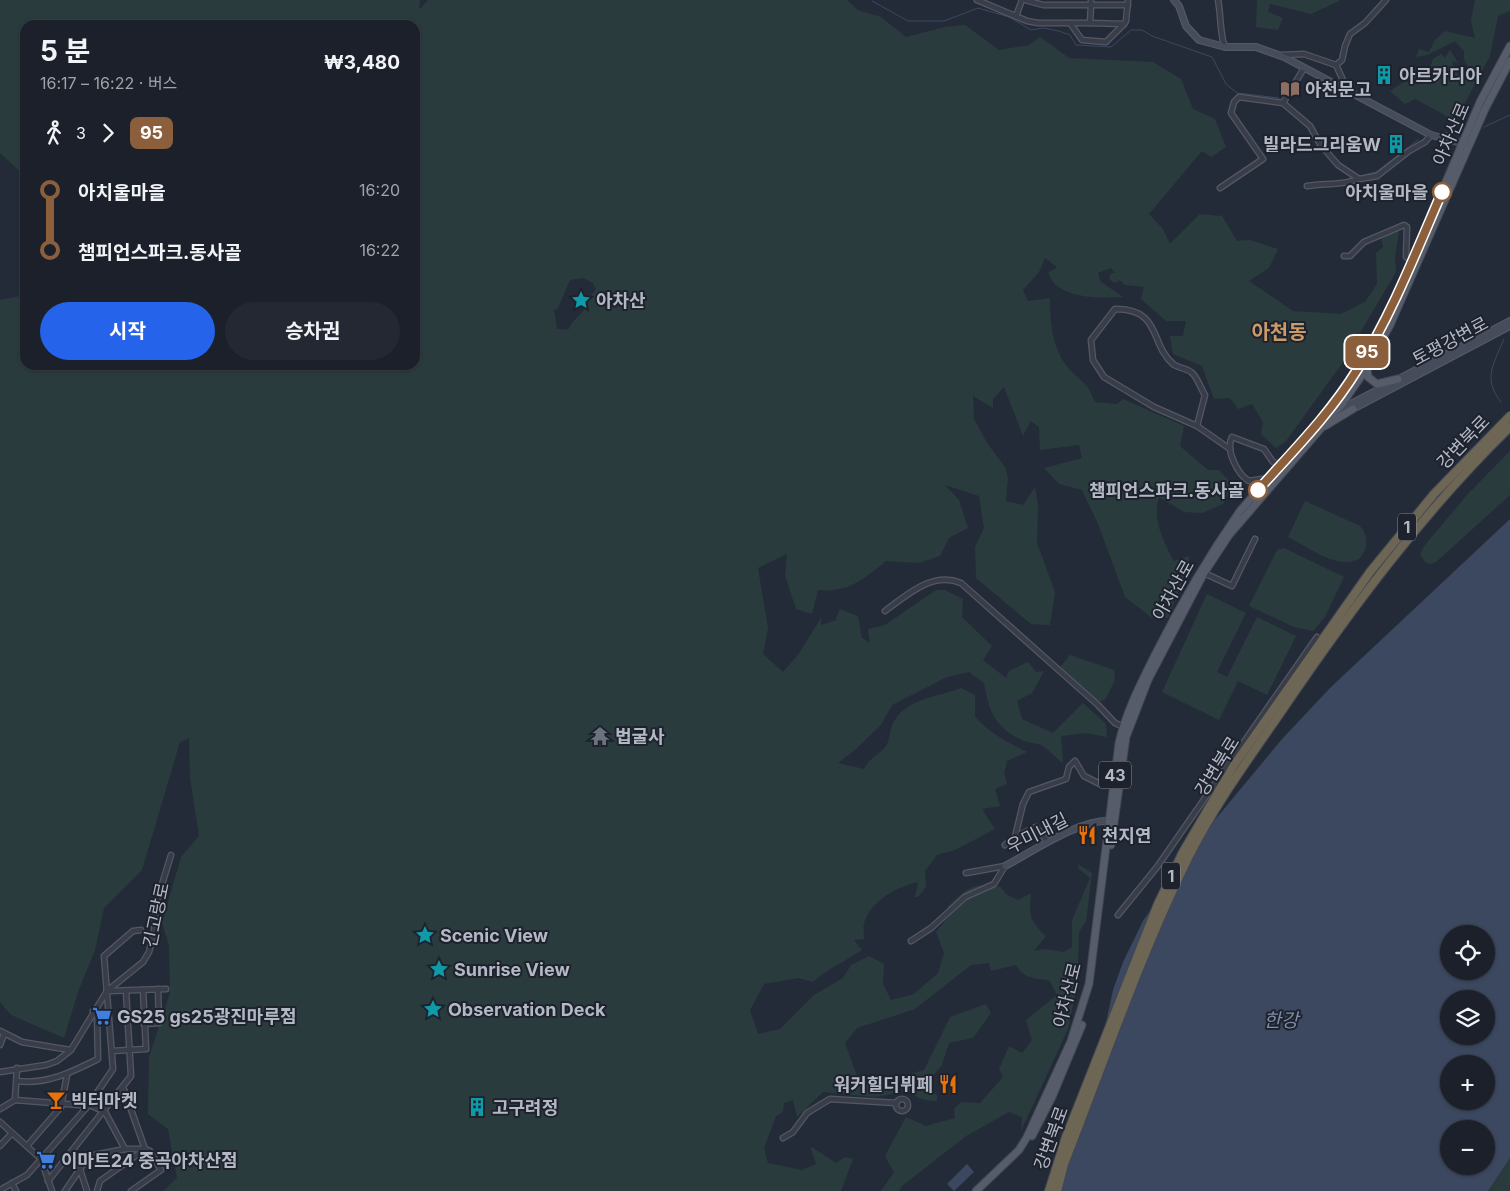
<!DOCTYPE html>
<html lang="ko">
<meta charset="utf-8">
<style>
:root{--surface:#1b202a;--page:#242832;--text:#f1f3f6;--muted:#a0a3a8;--line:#393e47;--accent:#2563eb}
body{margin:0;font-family:Inter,"Noto Sans KR",sans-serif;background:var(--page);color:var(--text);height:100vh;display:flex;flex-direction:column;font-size:19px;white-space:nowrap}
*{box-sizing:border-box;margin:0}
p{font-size:16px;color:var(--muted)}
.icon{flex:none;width:28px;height:28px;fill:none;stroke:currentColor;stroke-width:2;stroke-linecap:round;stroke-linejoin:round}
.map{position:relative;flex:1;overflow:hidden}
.sheet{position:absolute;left:20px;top:20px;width:400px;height:350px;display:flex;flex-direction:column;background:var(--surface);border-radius:15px;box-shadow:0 1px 4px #0004,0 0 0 1px var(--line)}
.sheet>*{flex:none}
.badge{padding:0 10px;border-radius:8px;font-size:18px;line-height:32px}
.fabs{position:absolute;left:1440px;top:925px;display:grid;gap:10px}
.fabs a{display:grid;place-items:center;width:55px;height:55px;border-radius:50%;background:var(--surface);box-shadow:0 1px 4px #0004,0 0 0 1px var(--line);font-size:25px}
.map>.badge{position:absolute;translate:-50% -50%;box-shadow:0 0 0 2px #fff}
.legs{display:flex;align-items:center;gap:8px;height:55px;padding:0 20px;font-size:16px}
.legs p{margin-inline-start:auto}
.head{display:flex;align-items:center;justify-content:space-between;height:85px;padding:0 20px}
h1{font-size:28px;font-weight:700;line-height:38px}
.action{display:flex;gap:10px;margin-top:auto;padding:10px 20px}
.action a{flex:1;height:58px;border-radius:30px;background:var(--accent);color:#fff;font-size:20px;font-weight:700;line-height:58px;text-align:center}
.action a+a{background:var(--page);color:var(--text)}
ul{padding:0 20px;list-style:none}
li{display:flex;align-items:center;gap:18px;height:60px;font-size:19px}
li i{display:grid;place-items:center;width:8px;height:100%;margin:0 6px;background:currentColor}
li i::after{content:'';width:12px;height:12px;margin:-6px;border:4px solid;border-radius:50%;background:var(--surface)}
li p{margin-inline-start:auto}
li:first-child i{background:linear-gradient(#0000 50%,currentColor 0)}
li:last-child i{background:linear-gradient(currentColor 50%,#0000 0)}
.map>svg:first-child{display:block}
.green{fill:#2a3b3d;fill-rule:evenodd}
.water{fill:#3b4860;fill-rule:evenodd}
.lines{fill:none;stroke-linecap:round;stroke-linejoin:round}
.stream{stroke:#3b4860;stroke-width:1}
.street-casing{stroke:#535863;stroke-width:7}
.secondary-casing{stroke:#535863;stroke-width:8}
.primary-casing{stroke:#414652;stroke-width:9}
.highway-casing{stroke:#434853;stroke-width:10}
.street{stroke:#383d49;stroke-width:4.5}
.secondary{stroke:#464c5b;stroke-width:5.5}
.primary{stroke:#565c69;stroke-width:7}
.highway{stroke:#6e6655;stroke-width:8}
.line-1-casing{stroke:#fff;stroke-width:11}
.line-1{stroke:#8b5e3c;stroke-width:8}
.stop-1-dot{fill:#fff;stroke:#8b5e3c;stroke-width:2.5}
.labels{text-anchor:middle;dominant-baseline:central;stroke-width:4;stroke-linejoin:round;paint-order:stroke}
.shield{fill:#1d222d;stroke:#868b97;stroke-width:1}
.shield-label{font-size:16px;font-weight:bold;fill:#b3b8c5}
.poi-label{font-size:18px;font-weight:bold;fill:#b3b8c5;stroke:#1d222d;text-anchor:start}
.street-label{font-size:18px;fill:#b3b8c5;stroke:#1d222d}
.stop-label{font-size:18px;font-weight:bold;fill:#b3b8c5;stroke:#1d222d;text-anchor:end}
.water-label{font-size:19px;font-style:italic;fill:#7d8daa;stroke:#1d222d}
.quarter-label{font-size:20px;font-weight:bold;fill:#c99b6a;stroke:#1d222d}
</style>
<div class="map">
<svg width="1510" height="1191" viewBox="0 0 1510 1191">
<rect width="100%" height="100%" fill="#242b38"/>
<!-- green -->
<g class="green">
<path d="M 0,0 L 420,0 L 419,8 L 421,8 L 428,0 L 847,0 L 858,10 L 881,17 L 906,37 L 945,27 L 965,25 L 999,50 L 1029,45 L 1040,37 L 1069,58 L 1153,62 L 1181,79 L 1193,109 L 1215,119 L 1226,147 L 1211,157 L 1202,151 L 1149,214 L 1163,229 L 1170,244 L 1200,214 L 1222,216 L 1237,241 L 1250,240 L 1278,249 L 1269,268 L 1249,281 L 1293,311 L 1341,314 L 1365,302 L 1377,284 L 1376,253 L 1383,247 L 1380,233 L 1393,229 L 1399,232 L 1395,257 L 1396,272 L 1341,365 L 1286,441 L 1276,448 L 1261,434 L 1263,422 L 1252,404 L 1238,409 L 1230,398 L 1214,399 L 1202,366 L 1173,354 L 1170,336 L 1183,336 L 1186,321 L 1166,321 L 1141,299 L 1144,287 L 1125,285 L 1120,280 L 1115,283 L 1109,279 L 1111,273 L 1115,273 L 1111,268 L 1098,273 L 1100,281 L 1123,297 C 1102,298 1075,299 1057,286 C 1053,283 1050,277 1048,273 L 1057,267 L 1045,258 L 1039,272 L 1023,290 L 1028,301 L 1050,298 C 1050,326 1053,355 1074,374 C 1088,387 1087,384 1095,402 L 1117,404 L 1123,399 L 1184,426 L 1180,446 L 1208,470 L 1219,470 L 1234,486 L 1223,504 L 1202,513 L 1184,512 L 1159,497 C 1152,518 1163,542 1174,561 L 1189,556 L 1188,568 L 1168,618 L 1151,617 L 1125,597 L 1098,524 L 1082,490 L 1059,484 L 1044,468 L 1082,458 L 1079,445 L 1040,450 L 1039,427 L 1031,421 L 1023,436 L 1004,387 L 993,399 L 993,408 L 973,396 L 974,419 L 987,443 L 1005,467 L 1008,478 L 1006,501 L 1023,505 L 1035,487 L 1038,505 L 1037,543 L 1055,592 L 1050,625 L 1031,624 L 976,578 L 975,547 L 984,528 L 979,496 L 945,485 L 959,500 L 968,528 L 949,538 L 940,556 L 919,563 L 886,561 C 864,579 848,593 818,590 L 812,614 L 796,609 L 785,576 L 787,554 L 758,568 L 768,628 L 763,654 L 783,672 L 798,655 L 821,618 L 821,625 L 837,620 L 836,618 L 840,609 L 858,616 L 862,638 L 870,643 L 868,629 L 885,625 L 936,590 L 945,590 L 963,599 L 962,617 L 992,646 L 983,660 L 1006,678 L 1009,671 L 1028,662 L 1036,672 L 1044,671 L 1032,693 L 1017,701 L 1022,719 L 1053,733 L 1083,703 L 1106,724 L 1107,737 L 1085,733 L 1061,736 L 1063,763 C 1057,759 1048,749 1043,746 C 1037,743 1030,743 1024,741 C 995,728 989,712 984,683 L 969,672 L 947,677 L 892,705 L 881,725 L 854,751 L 838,763 L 864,769 C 870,756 882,754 887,744 C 890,738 890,731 892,725 C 905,698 935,698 961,688 L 975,695 L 975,717 C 990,733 1007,742 1027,752 L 1007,761 L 1004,773 L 1007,784 L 995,789 L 1000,806 L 982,809 L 995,829 L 955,850 L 937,855 L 925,871 L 926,887 L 918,897 L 915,897 L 918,882 C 896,887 872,900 864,923 C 863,927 864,934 864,939 L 854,940 L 862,950 C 846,961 827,969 813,982 L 798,978 L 764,984 L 750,1010 L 758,1034 L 780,1029 L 814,995 L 843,978 L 851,965 L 869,956 L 884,964 L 883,984 L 891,1000 L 914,994 L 938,973 L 944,953 L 936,932 L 951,914 L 948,906 C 969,887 973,882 1001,887 L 1006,894 L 1018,900 L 1031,893 C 1029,916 1029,920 1046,936 L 1034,951 L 1044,949 L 1064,952 L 1072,947 L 1072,920 L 1090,878 L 1079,869 L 1078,864 L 1092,873 L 1086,921 L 1079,932 L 1078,965 L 1073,976 L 1078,981 L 1068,1029 L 1021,1131 L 1022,1117 L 1009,1112 L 966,1136 L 902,1186 L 899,1191 L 881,1191 L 894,1172 L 885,1156 L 906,1117 L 926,1126 L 955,1118 L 954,1109 L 961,1102 L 980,1103 L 1003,1077 L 999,1069 L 1009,1046 L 1022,1053 L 1032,1040 L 1026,1020 L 1057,995 L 1049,980 C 1034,979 1024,978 1016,965 L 991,971 L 989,963 L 971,965 L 915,1009 L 857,1028 L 845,1043 L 860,1084 L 884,1085 L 886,1081 L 924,1070 L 950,1017 L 986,1004 L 991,1013 L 973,1038 L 949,1043 L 942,1065 L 931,1078 L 930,1091 L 937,1095 L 937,1101 C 917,1101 915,1093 897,1087 L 892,1094 L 874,1097 L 823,1092 L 797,1117 L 793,1100 L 784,1103 L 783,1112 L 776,1116 L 764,1148 L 768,1163 L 802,1170 L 816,1164 L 810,1146 L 836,1163 L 845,1157 L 853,1159 L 841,1191 L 163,1191 L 177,1178 L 168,1129 L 148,1114 L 149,1057 L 170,993 L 169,945 L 162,923 L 181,857 L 199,836 L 190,778 L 189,738 L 180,742 L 142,870 L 104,908 L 95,950 L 78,992 L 64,1038 L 11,1015 L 0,1002 L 0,300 L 25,295 L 25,365 L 415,365 L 415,166 L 420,170 L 420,168 L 415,161 L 415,25 L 25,25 L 25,176 L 0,153 ZM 583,278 L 593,283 L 596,290 C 587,298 590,303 583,311 C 578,317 572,321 568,330 L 557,329 L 554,309 L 557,310 L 570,280 Z"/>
<polygon points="1257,0 1339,0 1339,1 1311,14 1270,4 1268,12 1283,18 1278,30 1256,27"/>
<polygon points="1475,0 1510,0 1510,11 1498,16 1490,56 1454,123 1443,114 1415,99 1405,104 1390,91 1407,80 1429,71 1433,59 1441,54 1445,58 1450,50 1458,63 1452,61 1455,71 1463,77 1469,69 1464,59 1464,51 1455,41 1427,55 1416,57 1419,49 1429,52 1435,40 1445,31 1475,38 1471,21"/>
<polygon points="1510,451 1510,495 1436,562 1430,564 1425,562 1420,554 1425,545 1468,494"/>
<path d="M 1305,501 L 1360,526 C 1369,536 1368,548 1360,558 C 1339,572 1307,546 1288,537 Z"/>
<polygon points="1284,548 1344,577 1325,617 1313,631 1294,627 1249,606 1277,550"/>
<polygon points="1207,594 1246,613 1217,672 1227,677 1257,617 1296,636 1267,695 1238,681 1219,720 1162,692"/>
<polygon points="1070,655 1114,670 1115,680 1105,700 1098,702 1062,670 1061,666"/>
<polygon points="1510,1158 1510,1191 1488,1191"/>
</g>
<!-- water -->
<g class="water">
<path d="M 1510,519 L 1510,1158 L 1488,1191 L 1047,1191 L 1054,1159 L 1105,1027 L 1113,990 L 1123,962 L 1143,921 L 1193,846 L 1283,738 L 1331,687 ZM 1449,934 L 1486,934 L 1486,971 L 1449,971 ZM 1449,999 L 1486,999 L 1486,1036 L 1449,1036 ZM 1449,1064 L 1486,1064 L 1486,1101 L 1449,1101 ZM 1449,1129 L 1486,1129 L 1486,1166 L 1449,1166 Z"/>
<polygon points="967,1164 974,1172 954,1191 947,1184"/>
</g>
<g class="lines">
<!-- stream -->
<g class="stream">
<polyline points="872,1 908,21 944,21 978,8 1009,17 1031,30 1043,28 1059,31 1070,35 1076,45 1111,47 1131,30 1142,30 1152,36 1212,57 1226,84 1237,93 1279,98"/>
<polyline points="1484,127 1510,115"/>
<polyline points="1436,134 1460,131"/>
<polyline points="1364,175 1376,172 1418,140"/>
<path d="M 1501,402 C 1482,379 1494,363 1504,339"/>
</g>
<!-- street casing -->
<g class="street-casing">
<g id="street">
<polyline points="977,0 1027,21 1038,23 1070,23 1082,40 1106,42 1124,24"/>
<polyline points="1025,0 1043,5 1091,5 1090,23 1124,24 1126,21 1128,0"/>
<polyline points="1091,0 1091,5 1128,5"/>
<path d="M 1218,0 C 1221,14 1220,37 1225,47"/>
<polyline points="1016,16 1022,0"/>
<polyline points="1070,23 1090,23"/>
<polyline points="1282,55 1304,54 1336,65"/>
<polyline points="1348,91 1336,65 1342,60 1345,46 1350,34 1365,23 1386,0"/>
<polyline points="1283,103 1304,68"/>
<path d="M 1307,186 C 1327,183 1339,186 1359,179"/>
<polyline points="1220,188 1263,159 1231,113 1234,102 1239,97 1283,103 1310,126 1320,144 1338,165 1359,179 1377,176 1409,151 1425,142 1431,135"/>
<polyline points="1344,256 1350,256 1364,242 1404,225 1407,227 1406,257 1412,260"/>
<path d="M 1197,426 L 1154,407 L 1104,377 L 1093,360 L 1091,340 L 1115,309 C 1162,309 1149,343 1173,364 C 1178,368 1186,368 1191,372 C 1197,376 1201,389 1205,395 L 1197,426 L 1230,449"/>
<path d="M 1269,478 L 1249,481 C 1238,475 1225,450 1232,437 L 1264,449 L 1273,462 L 1282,465"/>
<polyline points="1204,573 1232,586 1255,539"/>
<path d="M 885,611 C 907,595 932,571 961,583 L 1098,705 L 1115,723 L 1124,727"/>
<polyline points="1015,837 1023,804 1029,792 1066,779 1069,767 1075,761 1084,776 1102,785 1114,783"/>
<polyline points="1005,845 1015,837 1036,827 1047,841"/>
<polyline points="966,873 1005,866"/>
<polyline points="1118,915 1157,867 1317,637"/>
<polyline points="911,941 931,928 965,897 994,884 1005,866"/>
<polyline points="108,991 166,989"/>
<polyline points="144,1024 159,1023 158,989"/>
<polyline points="0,1031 22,1042 70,1050"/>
<polyline points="0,1045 4,1034"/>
<polyline points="112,1051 146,1049 143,990"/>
<polyline points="0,1072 46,1065 57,1061 71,1050 107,991 143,962 149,952 154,932 156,904 171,855"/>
<path d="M 17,1081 C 46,1085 72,1072 98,1059 L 97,1016 L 93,1011"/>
<polyline points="123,1087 145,1149"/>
<circle cx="902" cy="1105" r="6"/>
<polyline points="15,1100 17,1068"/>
<polyline points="0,1109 15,1100 92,1106 105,1112 125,1149"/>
<polyline points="0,1122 41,1159 52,1191"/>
<polyline points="783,1138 793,1132 807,1113 830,1099 896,1103"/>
<polyline points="0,1146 12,1133"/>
<polyline points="27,1146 61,1107 67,1075"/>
<polyline points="80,1169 87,1191"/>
<polyline points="48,1181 131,1076 126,991"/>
<polyline points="12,1183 16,1191"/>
<polyline points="0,1190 27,1175 88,1106 113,1069 104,956 133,931 141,930"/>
<polyline points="65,1191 89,1156 125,1149 145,1149"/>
<polyline points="97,1191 100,1181 144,1150"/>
<polyline points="131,1191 161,1170 150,1151 145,1149"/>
</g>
</g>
<!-- secondary casing -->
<g class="secondary-casing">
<g id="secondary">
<polyline points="1174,0 1179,6 1186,26 1199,40 1225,47 1256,47 1284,57 1431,135 1465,144"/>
<polyline points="1334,408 1342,412 1353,409 1510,326"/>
<polyline points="1341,409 1510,321"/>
<path d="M 1005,866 C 1032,852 1081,818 1112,821"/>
</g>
</g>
<!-- primary casing -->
<g class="primary-casing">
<g id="primary">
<polyline points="1367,368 1368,377 1377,384 1398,379"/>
<polyline points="1325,426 1353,409"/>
<polyline points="1111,845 1126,737 1148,680 1204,573 1229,535 1342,404 1362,375 1390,325 1485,109 1510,61"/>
<polyline points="1032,1136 1052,1097 1082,1025"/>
<path d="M 976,1191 L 1019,1150 L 1027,1137 L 1071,1041 L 1089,984 L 1119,743 C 1126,712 1141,683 1155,655 C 1180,605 1208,557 1240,511 L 1337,400 L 1357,370 L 1402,285 L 1480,102 L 1510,46"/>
</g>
</g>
<!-- highway casing -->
<g class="highway-casing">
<g id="highway">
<polyline points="1049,1191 1066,1137 1158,904 1183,852 1234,765 1370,572 1434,494 1510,416"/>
<path d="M 1057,1191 L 1064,1164 C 1104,1062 1140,955 1189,856 C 1215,804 1250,757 1283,709 C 1351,609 1423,512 1510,427"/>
</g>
</g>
<!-- street -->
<use href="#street" class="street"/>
<!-- secondary -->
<use href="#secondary" class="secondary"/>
<!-- primary -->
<use href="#primary" class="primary"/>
<!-- highway -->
<use href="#highway" class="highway"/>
</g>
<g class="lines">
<!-- line-1 casing -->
<g class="line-1-casing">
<path id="line-1" d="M 1258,490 C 1293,451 1330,414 1357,370 C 1392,314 1416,252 1442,192"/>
</g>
<!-- line-1 -->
<use href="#line-1" class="line-1"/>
</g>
<!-- icons -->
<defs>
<g id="building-bare" transform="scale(1.5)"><path d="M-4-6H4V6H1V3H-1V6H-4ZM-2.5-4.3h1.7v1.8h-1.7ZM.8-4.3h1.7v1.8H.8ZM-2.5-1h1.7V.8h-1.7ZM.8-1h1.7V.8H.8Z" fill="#0f9aa8" stroke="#1d222d" stroke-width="2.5" paint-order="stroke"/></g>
<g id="library-bare" transform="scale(1.5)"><path d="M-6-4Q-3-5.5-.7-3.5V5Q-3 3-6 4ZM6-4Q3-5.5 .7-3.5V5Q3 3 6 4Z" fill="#8d6e63" stroke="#1d222d" stroke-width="2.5" paint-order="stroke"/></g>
<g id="sight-bare" transform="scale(1.5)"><path d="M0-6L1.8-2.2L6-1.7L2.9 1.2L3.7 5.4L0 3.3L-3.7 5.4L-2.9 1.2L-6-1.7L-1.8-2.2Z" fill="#0f9aa8" stroke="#1d222d" stroke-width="2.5" paint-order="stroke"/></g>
<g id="temple-bare" transform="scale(1.5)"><path d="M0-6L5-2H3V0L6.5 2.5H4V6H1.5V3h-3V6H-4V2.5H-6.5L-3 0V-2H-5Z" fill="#6b7280" stroke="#1d222d" stroke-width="2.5" paint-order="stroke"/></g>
<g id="restaurant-bare" transform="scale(1.5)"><path d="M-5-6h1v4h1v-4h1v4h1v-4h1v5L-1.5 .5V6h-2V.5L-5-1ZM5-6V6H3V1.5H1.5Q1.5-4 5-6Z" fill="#e8710a" stroke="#1d222d" stroke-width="2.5" paint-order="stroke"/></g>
<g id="supermarket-bare" transform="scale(1.5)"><path d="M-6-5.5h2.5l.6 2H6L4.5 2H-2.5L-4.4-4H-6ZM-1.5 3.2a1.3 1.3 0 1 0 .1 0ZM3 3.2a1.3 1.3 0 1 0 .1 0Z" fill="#3f7fe0" stroke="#1d222d" stroke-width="2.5" paint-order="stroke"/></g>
<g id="bar-bare" transform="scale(1.5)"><path d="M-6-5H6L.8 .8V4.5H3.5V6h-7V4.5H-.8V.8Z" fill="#e8710a" stroke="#1d222d" stroke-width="2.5" paint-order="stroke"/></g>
</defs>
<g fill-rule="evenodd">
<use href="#building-bare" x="1384" y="75"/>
<use href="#library-bare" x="1290" y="89"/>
<use href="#building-bare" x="1396" y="144"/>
<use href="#sight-bare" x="581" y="300"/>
<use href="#temple-bare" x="600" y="736"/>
<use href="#restaurant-bare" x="1087" y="835"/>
<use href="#sight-bare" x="425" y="935"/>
<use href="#sight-bare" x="439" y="969"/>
<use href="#sight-bare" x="433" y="1009"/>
<use href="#supermarket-bare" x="102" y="1016"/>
<use href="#restaurant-bare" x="948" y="1084"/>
<use href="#bar-bare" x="56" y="1100"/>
<use href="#building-bare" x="477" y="1107"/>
<use href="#supermarket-bare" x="46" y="1160"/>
</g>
<!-- markers -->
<g class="stop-1-dot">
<circle cx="1442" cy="192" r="9"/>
<circle cx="1258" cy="490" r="9"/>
</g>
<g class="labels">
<!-- shield labels -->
<g class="shield">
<rect x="1398" y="513.5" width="18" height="27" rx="4"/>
<rect x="1099" y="761.5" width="32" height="27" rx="4"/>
<rect x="1162" y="862.5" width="18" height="27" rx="4"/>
</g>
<g class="shield-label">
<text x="1407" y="527">1</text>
<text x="1115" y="775">43</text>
<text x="1171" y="876">1</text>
</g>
<!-- poi labels -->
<g class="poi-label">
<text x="1399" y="75">아르카디아</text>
<text x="1305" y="89">아천문고</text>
<text x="1381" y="144" text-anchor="end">빌라드그리움W</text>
<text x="596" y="300">아차산</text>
<text x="615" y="736">법굴사</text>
<text x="1102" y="835">천지연</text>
<text x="440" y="935">Scenic View</text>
<text x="454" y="969">Sunrise View</text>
<text x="448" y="1009">Observation Deck</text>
<text x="117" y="1016">GS25 gs25광진마루점</text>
<text x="933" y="1084" text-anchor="end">워커힐더뷔페</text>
<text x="71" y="1100">빅터마켓</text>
<text x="492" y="1107">고구려정</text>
<text x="61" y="1160">이마트24 중곡아차산점</text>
</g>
<!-- street labels -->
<g class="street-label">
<text transform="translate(1451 134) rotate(-67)">아차산로</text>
<text transform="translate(1450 341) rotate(-28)">토평강변로</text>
<text transform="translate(1463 442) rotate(-46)">강변북로</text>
<text transform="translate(1173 590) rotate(-61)">아차산로</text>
<text transform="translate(1217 766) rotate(-58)">강변북로</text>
<text transform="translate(1037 833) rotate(-27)">우미내길</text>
<text transform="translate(156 915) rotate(-78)">긴고랑로</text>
<text transform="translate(1067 995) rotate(-76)">아차산로</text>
<text transform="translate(1051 1138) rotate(-70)">강변북로</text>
</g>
<!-- stop labels -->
<g class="stop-label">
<text x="1428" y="192">아치울마을</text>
<text x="1244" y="490">챔피언스파크.동사골</text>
</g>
<!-- water labels -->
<g class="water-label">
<text x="1281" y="1020">한강</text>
</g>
<!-- quarter labels -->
<g class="quarter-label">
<text x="1279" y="332">아천동</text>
</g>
</g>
</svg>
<div class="fabs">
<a><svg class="icon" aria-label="locate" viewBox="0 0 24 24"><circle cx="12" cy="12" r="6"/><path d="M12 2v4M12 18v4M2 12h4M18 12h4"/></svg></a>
<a><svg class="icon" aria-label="layers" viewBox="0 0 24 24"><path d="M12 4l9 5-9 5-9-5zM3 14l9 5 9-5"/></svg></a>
<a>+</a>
<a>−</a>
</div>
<b class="badge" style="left:1367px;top:352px;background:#8b5e3c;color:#fff">95</b>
<section class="sheet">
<div class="head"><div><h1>5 분</h1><p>16:17 – 16:22 · 버스</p></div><b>₩3,480</b></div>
<div class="legs"><svg class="icon" aria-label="walk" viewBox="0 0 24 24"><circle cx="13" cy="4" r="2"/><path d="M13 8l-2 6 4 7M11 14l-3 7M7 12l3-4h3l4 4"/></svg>3<svg class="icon" aria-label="forward" viewBox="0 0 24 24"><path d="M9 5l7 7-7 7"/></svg><b class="badge" style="background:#8b5e3c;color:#fff">95</b></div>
<ul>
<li><i style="color:#8b5e3c"></i><b>아치울마을</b><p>16:20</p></li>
<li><i style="color:#8b5e3c"></i><b>챔피언스파크.동사골</b><p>16:22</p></li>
</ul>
<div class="action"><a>시작</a><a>승차권</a></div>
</section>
</div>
